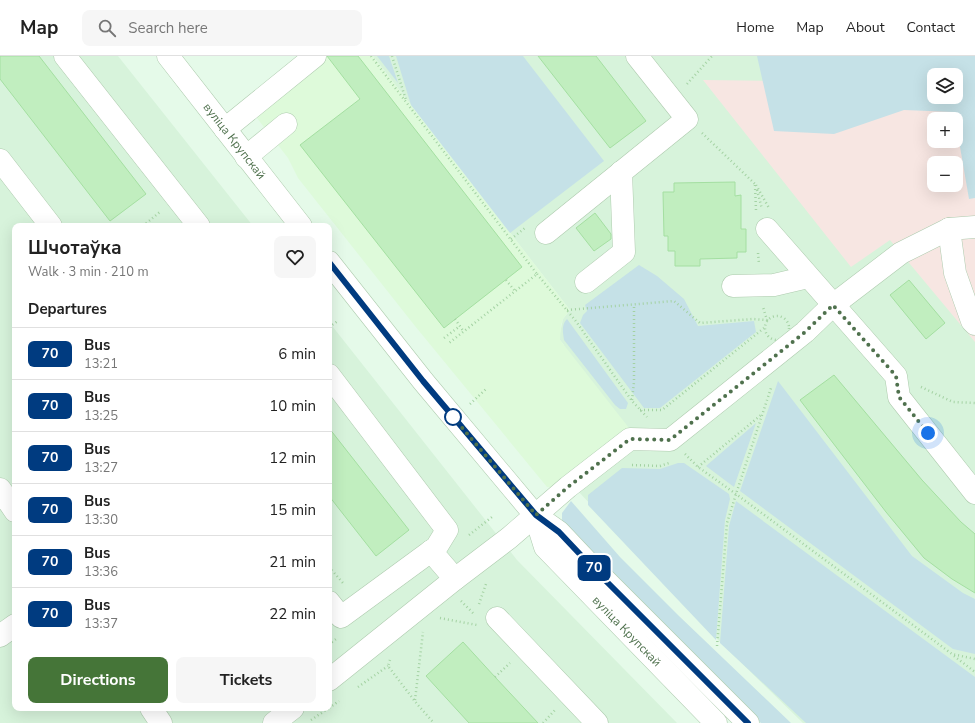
<!DOCTYPE html>
<meta charset="utf-8">
<style>
:root{--surface:#fff;--page:#f6f6f6;--text:#222;--muted:#767676;--line:#e0e0e0;--accent:#457538}
body{margin:0;font-family:"Nunito Sans",sans-serif;background:var(--page);color:var(--text);height:100vh;display:flex;flex-direction:column;font-size:15px;white-space:nowrap}
*{box-sizing:border-box;margin:0}
p{font-size:13px;color:var(--muted)}
.icon{flex:none;width:22px;height:22px;fill:none;stroke:currentColor;stroke-width:2;stroke-linecap:round;stroke-linejoin:round}
.map{position:relative;flex:1;overflow:hidden}
.drawer{position:absolute;left:12px;top:167px;width:320px;height:488px;display:flex;flex-direction:column;background:var(--surface);border-radius:8px;box-shadow:0 4px 16px #0002}
.drawer>*{flex:none}
.badge{padding:0 8px;border-radius:6px;font-size:14px;line-height:26px}
.tools{position:absolute;left:927px;top:12px;display:grid;gap:8px}
.tools a{display:grid;place-items:center;width:36px;height:36px;border-radius:8px;background:var(--surface);box-shadow:0 4px 16px #0002;font-size:20px}
.you{position:absolute;width:20px;height:20px;margin:-10px;border:3px solid #fff;border-radius:50%;background:#1a73e8;box-shadow:0 0 0 6px #1a73e833}
.map>.badge{position:absolute;translate:-50% -50%;box-shadow:0 0 0 2px #fff}
h2{padding:0 16px;font-size:15px;line-height:36px}
.round{display:grid;place-items:center;flex:none;width:42px;height:42px;border-radius:8px;background:var(--page)}
.overview{display:flex;align-items:center;justify-content:space-between;height:68px;padding:0 16px}
h1{font-size:19px;font-weight:700;line-height:30px}
.action{display:flex;gap:8px;margin-top:auto;padding:8px 16px}
.action a{flex:1;height:46px;border-radius:8px;background:var(--accent);color:#fff;font-size:16px;font-weight:700;line-height:46px;text-align:center}
.action a+a{background:var(--page);color:var(--text)}
ul{padding:0;list-style:none}
li{display:flex;align-items:center;gap:12px;height:52px;padding:0 16px;border-top:1px solid var(--line)}
li div{flex:1}
li b{display:block;font-size:15px}
li em{font-style:normal}
li .badge{min-width:44px;font-weight:700;text-align:center}
header{display:flex;align-items:center;gap:24px;box-sizing:border-box;height:56px;padding:0 20px;background:var(--surface);border-bottom:1px solid var(--line)}
header strong{font-size:19px}
nav{display:flex;gap:22px;margin-inline-start:auto;font-size:14px}
.search{width:280px;height:36px;background:var(--page);display:flex;align-items:center;gap:10px;box-sizing:border-box;padding:0 14px;border-radius:8px;color:var(--muted);font-size:15px}
.map>svg:first-child{display:block}
.residential{fill:#d7f3db;fill-rule:evenodd}
.commercial{fill:#defada}
.education{fill:#f7e6e2;fill-rule:evenodd}
.green{fill:#c5e1e7;fill-rule:evenodd}
.building{fill:#c1eebf;stroke:#a4dfa1}
.lines{fill:none;stroke-linecap:round;stroke-linejoin:round}
.minor-casing{stroke:#aecbae;stroke-width:23}
.path{stroke:#a4d2a3;stroke-width:2.5;stroke-dasharray:1 3;stroke-linecap:butt}
.minor{stroke:#fff;stroke-width:22}
.line-casing{stroke:#fff;stroke-width:9}
.line{stroke:#003b80;stroke-width:6}
.walk{stroke:#4f714d;stroke-width:4;stroke-dasharray:0 7.2}
.stop-dot{fill:#fff;stroke:#003b80;stroke-width:2}
.labels{text-anchor:middle;dominant-baseline:central;stroke-width:4;stroke-linejoin:round;paint-order:stroke}
.street-label{font-size:12px;fill:#4f714d;stroke:#ebfdef}
</style>
<header>
<strong>Map</strong>
<div class="search"><svg class="icon" aria-label="search" viewBox="0 0 24 24"><circle cx="10" cy="10" r="6"/><path d="M15 15l6 6"/></svg>Search here</div>
<nav><a>Home</a><a>Map</a><a>About</a><a>Contact</a></nav>
</header>
<div class="map">
<svg width="975" height="667" viewBox="0 0 975 667">
<rect width="100%" height="100%" fill="#e5fae9"/>
<!-- residential -->
<g class="residential">
<polygon points="0,0 118,0 253,170 15,170 15,652 329,652 329,266 517,504 677,667 0,667"/>
<path d="M 373,0 L 975,0 L 975,667 L 803,667 L 720,586 L 577,434 L 564,289 L 560,284 L 560,277 L 563,263 L 570,254 ZM 934,19 L 956,19 L 956,41 L 934,41 ZM 934,63 L 956,63 L 956,85 L 934,85 ZM 934,107 L 956,107 L 956,129 L 934,129 Z"/>
</g>
<!-- commercial -->
<polygon class="commercial" points="327,0 373,0 570,254 563,263 561,269 560,284 640,386 577,434 547,431 415,270 298,122 288,102 253,57"/>
<!-- education -->
<path class="education" d="M 703,24 L 934,27 L 934,41 L 956,41 L 975,32 L 975,286 L 890,184 L 851,211 ZM 934,63 L 956,63 L 956,85 L 934,85 ZM 934,107 L 956,107 L 956,129 L 934,129 Z"/>
<!-- green -->
<g class="green">
<polygon points="377,0 389,0 398,27"/>
<polygon points="396,0 523,0 604,105 510,177 411,49"/>
<path d="M 757,0 L 975,0 L 975,142 L 969,143 L 954,56 L 904,54 L 834,78 L 774,75 ZM 934,19 L 956,19 L 956,41 L 934,41 Z"/>
<polygon points="639,209 657,220 684,243 698,270 754,265 756,276 660,352 644,352 580,267 583,259 587,255 585,249"/>
<path d="M 567,263 L 628,347 L 626,353 L 620,353 L 615,349 L 564,284 C 563,276 561,269 567,263 Z"/>
<polygon points="778,325 912,500 963,537 975,543 975,598 953,593 740,435"/>
<polygon points="756,367 734,431 706,410"/>
<polygon points="678,407 684,407 729,438 730,443 725,464 716,584 588,449 588,439 622,412 660,413"/>
<polygon points="571,445 620,501 679,560 791,667 761,667 666,574 562,465 562,457"/>
<polygon points="736,445 975,621 975,667 806,667 720,587 729,470"/>
</g>
<!-- building -->
<g class="building">
<polygon points="0,0 39,0 146,138 110,165 0,23"/>
<polygon points="327,0 358,0 522,211 444,272 300,89 360,43"/>
<polygon points="538,0 596,0 646,65 610,92"/>
<polygon points="735,126 735,140 741,139 741,173 746,173 746,196 737,196 737,202 700,203 700,210 675,210 675,195 668,195 668,180 664,180 663,136 674,136 674,127"/>
<polygon points="595,157 611,178 611,183 594,195 576,172"/>
<polygon points="909,224 945,267 926,283 890,239"/>
<polygon points="834,319 922,424 961,466 975,478 975,537 952,523 924,502 886,456 800,344"/>
<polygon points="329,372 409,474 376,500 329,440"/>
<polygon points="463,586 495,621 538,667 469,667 426,620"/>
</g>
<g class="lines">
<!-- minor casing -->
<g class="minor-casing">
<g id="minor">
<polyline points="65,0 199,170"/>
<path id="s1" d="M 168,0 L 301,170"/>
<polyline points="225,73 315,0"/>
<polyline points="246,101 286,68"/>
<polyline points="0,104 51,170"/>
<polyline points="767,173 896,320 899,341 975,437"/>
<polyline points="949,173 955,217 972,265 975,268"/>
<polyline points="546,177 687,63 637,0"/>
<polyline points="329,206 423,325 535,459 559,476 593,512 748,667"/>
<polyline points="586,226 624,196 621,116"/>
<polyline points="733,230 774,229 808,221"/>
<polyline points="329,319 447,474 436,492 431,495 455,523"/>
<polyline points="0,433 15,455"/>
<path id="s2" d="M 535,459 L 545,491 L 716,667"/>
<polyline points="329,546 341,561 431,495"/>
<polyline points="497,562 597,667"/>
<polyline points="0,580 15,569"/>
<polyline points="329,624 455,523 509,482 568,431 630,383 670,384 805,276 833,249 901,197 949,173 975,171"/>
<polyline points="151,652 161,667"/>
<polyline points="274,667 293,652"/>
</g>
</g>
<!-- path -->
<g class="path">
<polyline points="371,0 537,218 449,287"/>
<polyline points="392,0 406,44"/>
<polyline points="687,28 712,0"/>
<polyline points="702,77 756,129"/>
<polyline points="755,129 756,154"/>
<polyline points="756,129 769,152"/>
<polyline points="757,134 762,153"/>
<polyline points="143,170 161,155"/>
<polyline points="511,183 525,172"/>
<polyline points="758,197 759,208"/>
<polyline points="537,218 575,264 632,345 647,361"/>
<polyline points="506,224 515,235"/>
<polyline points="567,254 674,245 700,267 753,263 767,264 763,251"/>
<circle cx="777" cy="272" r="12"/>
<polyline points="455,263 464,276"/>
<polyline points="329,271 338,265"/>
<polyline points="444,282 460,270"/>
<polyline points="921,331 953,346 975,347"/>
<polyline points="632,344 634,326 634,248"/>
<polyline points="470,348 486,333"/>
<polyline points="640,354 662,354 764,272"/>
<polyline points="685,398 698,411 736,438 952,598 975,603"/>
<polyline points="632,409 660,410 669,407"/>
<polyline points="698,411 761,359"/>
<polyline points="469,479 492,461"/>
<polyline points="329,511 343,527"/>
<polyline points="461,545 475,559"/>
<polyline points="479,548 486,528"/>
<polyline points="440,562 477,569"/>
<polyline points="329,583 332,586 336,583"/>
<polyline points="717,590 727,467 736,438 771,332"/>
<polyline points="954,600 975,616"/>
<polyline points="390,604 388,610 417,648 434,667"/>
<polyline points="495,621 510,607"/>
<polyline points="358,631 388,610"/>
<polyline points="415,644 423,576"/>
<polyline points="329,652 339,645"/>
<polyline points="311,664 329,652"/>
<polyline points="543,667 555,654"/>
</g>
<!-- minor -->
<use href="#minor" class="minor"/>
</g>
<g class="lines">
<!-- line casing -->
<g class="line-casing">
<polyline id="line" points="329,206 423,325 536,459 559,476 593,512 748,667"/>
</g>
<!-- line -->
<use href="#line" class="line"/>
<!-- walk -->
<polyline class="walk" points="453,361 536,459 568,431 630,383 670,384 805,276 833,249 896,320 899,341 928,377"/>
</g>
<!-- markers -->
<circle class="stop-dot" cx="453" cy="361" r="8"/>
<g class="labels">
<!-- street labels -->
<g class="street-label">
<text stroke="none"><textPath href="#s1" startOffset="108">вуліца Крупскай</textPath></text>
<text stroke="none"><textPath href="#s2" startOffset="151">вуліца Крупскай</textPath></text>
</g>
</g>
</svg>
<div class="tools">
<a><svg class="icon" aria-label="layers" viewBox="0 0 24 24"><path d="M12 4l9 5-9 5-9-5zM3 14l9 5 9-5"/></svg></a>
<a>+</a>
<a>−</a>
</div>
<div class="you" style="left:928px;top:377px"></div>
<b class="badge" style="left:594px;top:512px;background:#003b80;color:#fff">70</b>
<section class="drawer">
<div class="overview"><div><h1>Шчотаўка</h1><p>Walk · 3 min · 210 m</p></div><a class="round"><svg class="icon" aria-label="heart" viewBox="0 0 24 24"><path d="M12 20l-8-8c-3-5 5-10 8-4 3-6 11-1 8 4z"/></svg></a></div>
<h2>Departures</h2>
<ul>
<li><span class="badge" style="background:#003b80;color:#fff">70</span><div><b>Bus</b><p>13:21</p></div><em>6 min</em></li>
<li><span class="badge" style="background:#003b80;color:#fff">70</span><div><b>Bus</b><p>13:25</p></div><em>10 min</em></li>
<li><span class="badge" style="background:#003b80;color:#fff">70</span><div><b>Bus</b><p>13:27</p></div><em>12 min</em></li>
<li><span class="badge" style="background:#003b80;color:#fff">70</span><div><b>Bus</b><p>13:30</p></div><em>15 min</em></li>
<li><span class="badge" style="background:#003b80;color:#fff">70</span><div><b>Bus</b><p>13:36</p></div><em>21 min</em></li>
<li><span class="badge" style="background:#003b80;color:#fff">70</span><div><b>Bus</b><p>13:37</p></div><em>22 min</em></li>
</ul>
<div class="action"><a>Directions</a><a>Tickets</a></div>
</section>
</div>
